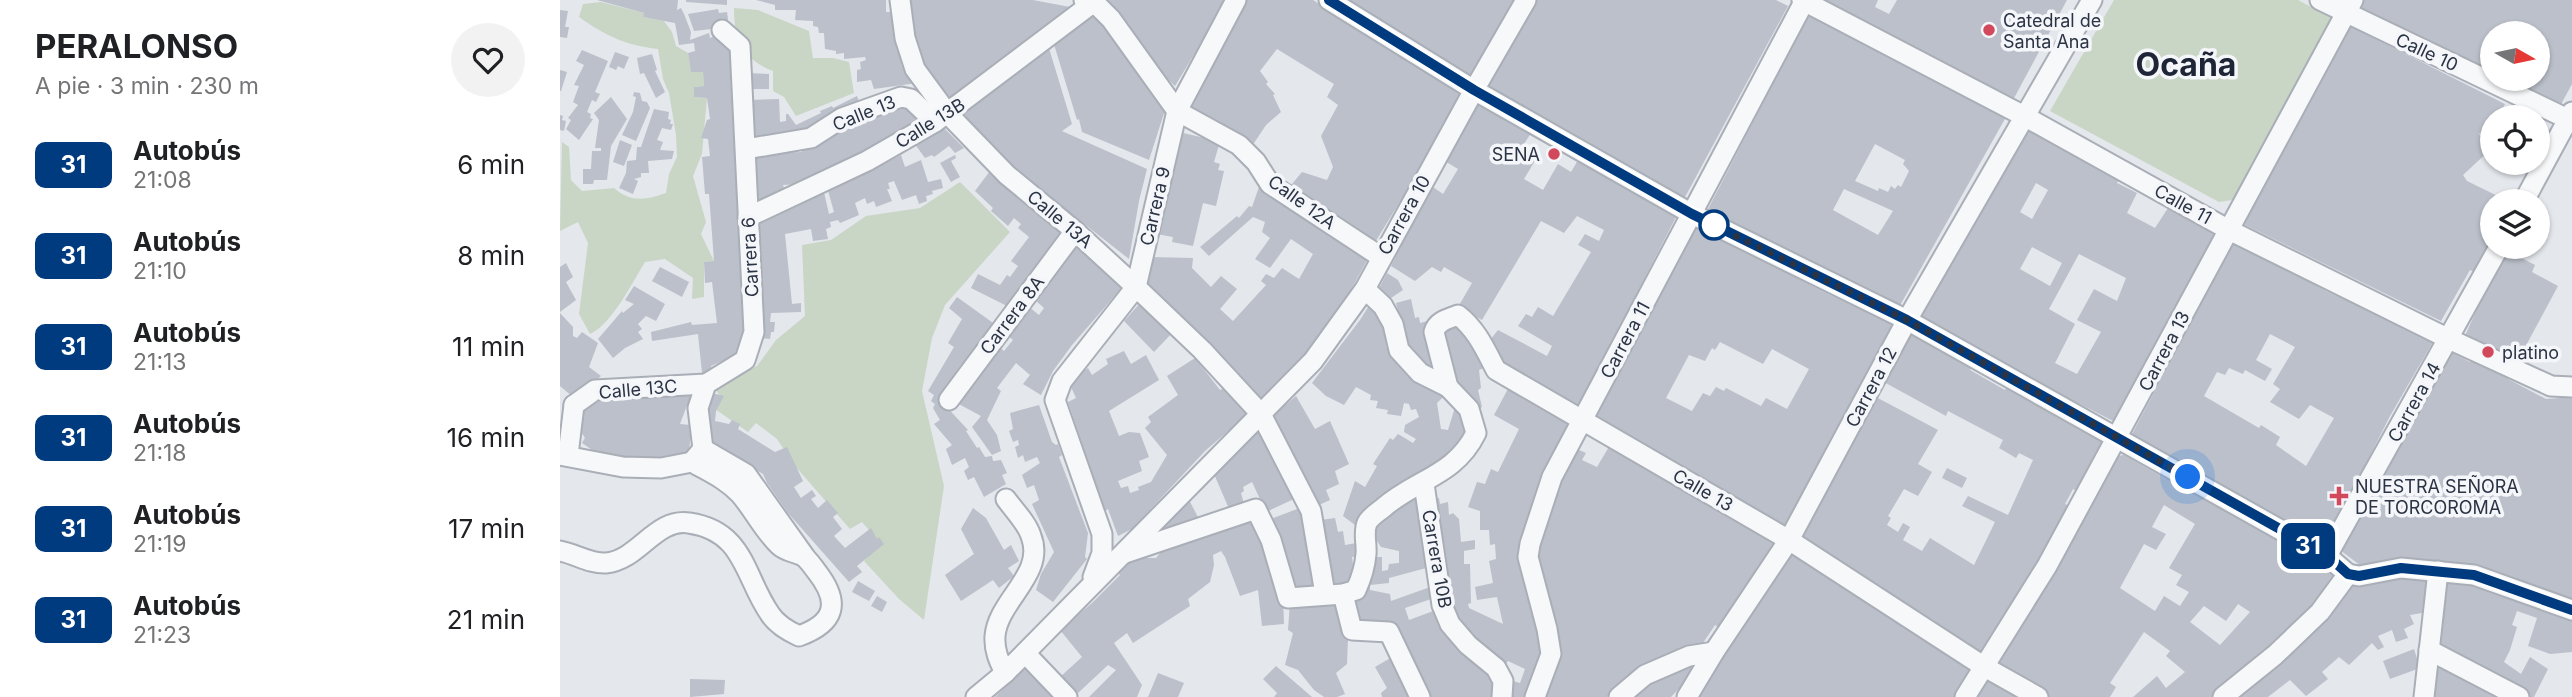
<!DOCTYPE html>
<html lang="es">
<meta charset="utf-8">
<style>
:root{--surface:#fff;--page:#f2f2f2;--text:#202124;--muted:#757577}
body{margin:0;font-family:Inter,sans-serif;background:var(--page);color:var(--text);height:100vh;display:flex;flex-direction:column;font-size:26px;white-space:nowrap}
*{box-sizing:border-box;margin:0}
p{font-size:23px;color:var(--muted)}
.icon{flex:none;width:38px;height:38px;fill:none;stroke:currentColor;stroke-width:2;stroke-linecap:round;stroke-linejoin:round}
.map{position:relative;flex:1;overflow:hidden}
.sheet{display:flex;flex-direction:column;background:var(--surface);width:560px}
.sheet>*{flex:none}
.badge{padding:0 14px;border-radius:10px;font-size:24px;line-height:46px}
.needle{width:46px;rotate:99deg}
.tools{position:absolute;left:1920px;top:21px;display:grid;gap:14px}
.tools a{display:grid;place-items:center;width:70px;height:70px;border-radius:50%;background:var(--surface);box-shadow:0 2px 5px #0004;font-size:35px}
.you{position:absolute;width:35px;height:35px;margin:-18px;border:5px solid #fff;border-radius:50%;background:#1a73e8;box-shadow:0 0 0 10px #1a73e833}
.map>.badge{position:absolute;translate:-50% -50%;box-shadow:0 0 0 4px #fff}
.round{display:grid;place-items:center;flex:none;width:74px;height:74px;border-radius:37px;background:var(--page)}
.summary{display:flex;align-items:center;justify-content:space-between;height:119px;padding:0 35px}
h1{font-size:33px;font-weight:700;line-height:52px}
ul{padding:0;list-style:none}
li{display:flex;align-items:center;gap:21px;height:91px;padding:0 35px}
li div{flex:1}
li b{display:block;font-size:26px}
li em{font-style:normal}
li .badge{min-width:77px;font-weight:700;text-align:center}
main{display:flex;flex:1;min-height:0}
.map>svg:first-child{display:block}
.green{fill:#c9d6c5}
.building{fill:#bbc0ca;fill-rule:evenodd}
.lines{fill:none;stroke-linecap:round;stroke-linejoin:round}
.minor-casing{stroke:#a9aeb7;stroke-width:23}
.minor{stroke:#f7f8fa;stroke-width:19}
.line-casing{stroke:#fff;stroke-width:16}
.line{stroke:#003b80;stroke-width:10}
.walk{stroke:#2b3445;stroke-width:7;stroke-dasharray:0 12.6}
.poi-dot{fill:#d1495b;stroke:#f4f6f9;stroke-width:2.5}
.stop-dot{fill:#fff;stroke:#003b80;stroke-width:3.5}
.labels{text-anchor:middle;dominant-baseline:central;stroke-width:7;stroke-linejoin:round;paint-order:stroke}
.poi-label{font-size:18px;fill:#2b3445;stroke:#f4f6f9;text-anchor:start}
.street-label{font-size:18px;fill:#2b3445;stroke:#f4f6f9}
.town-label{font-size:32px;font-weight:bold;fill:#1d2536;stroke:#f4f6f9}
</style>
<main>
<section class="sheet">
<div class="summary"><div><h1>PERALONSO</h1><p>A pie · 3 min · 230 m</p></div><a class="round"><svg class="icon" aria-label="heart" viewBox="0 0 24 24"><path d="M12 20l-8-8c-3-5 5-10 8-4 3-6 11-1 8 4z"/></svg></a></div>
<ul>
<li><span class="badge" style="background:#003b80;color:#fff">31</span><div><b>Autobús</b><p>21:08</p></div><em>6 min</em></li>
<li><span class="badge" style="background:#003b80;color:#fff">31</span><div><b>Autobús</b><p>21:10</p></div><em>8 min</em></li>
<li><span class="badge" style="background:#003b80;color:#fff">31</span><div><b>Autobús</b><p>21:13</p></div><em>11 min</em></li>
<li><span class="badge" style="background:#003b80;color:#fff">31</span><div><b>Autobús</b><p>21:18</p></div><em>16 min</em></li>
<li><span class="badge" style="background:#003b80;color:#fff">31</span><div><b>Autobús</b><p>21:19</p></div><em>17 min</em></li>
<li><span class="badge" style="background:#003b80;color:#fff">31</span><div><b>Autobús</b><p>21:23</p></div><em>21 min</em></li>
</ul>
</section>
<div class="map">
<svg width="2012" height="697" viewBox="0 0 2012 697">
<rect width="100%" height="100%" fill="#e4e7ec"/>
<!-- green -->
<g class="green">
<polygon points="1554,0 1738,0 1772,18 1684,191 1672,200 1659,202 1490,111"/>
<path d="M 41,2 L 84,13 L 83,17 L 104,21 L 112,32 L 116,46 L 128,53 L 131,71 L 143,72 L 144,86 L 134,87 L 134,97 L 147,98 L 142,154 L 133,176 L 146,222 L 141,234 L 154,261 L 144,262 L 144,297 L 132,299 L 133,278 L 105,259 L 85,262 C 72,283 52,324 30,334 L 19,314 L 28,243 L 18,222 L 0,231 L 2,142 L 9,147 L 11,180 L 22,191 L 54,188 C 71,203 86,200 106,193 L 109,174 L 117,157 L 116,135 L 109,93 L 103,79 L 98,49 C 65,45 46,36 19,17 L 23,4 Z"/>
<path d="M 174,8 L 198,10 L 249,31 L 253,58 L 273,58 L 289,62 L 294,93 L 236,116 L 224,97 L 213,91 L 213,71 C 182,59 174,39 174,8 Z"/>
<polygon points="400,182 450,232 385,305 372,338 362,391 384,486 364,620 339,599 304,561 320,543 302,522 290,529 235,466 217,439 196,423 188,432 155,409 160,396 152,384 197,366 216,340 245,316 242,245 271,240 306,216 360,208"/>
</g>
<!-- building -->
<g class="building">
<polygon points="37,0 118,0 117,10 121,8 124,14 131,32 130,40 149,33 150,38 159,34 174,48 185,299 183,339 179,352 171,357 151,366 152,371 142,373 138,334 92,341 91,332 131,322 132,325 157,323 152,282 145,283 144,262 154,261 149,194 145,194 142,157 150,156 148,139 141,138 147,120 150,119 147,98 134,97 134,87 144,86 143,72 131,72 128,53 135,51 134,43 119,45 115,23 83,17 84,13"/>
<polygon points="126,0 167,0 167,5 126,2"/>
<polygon points="196,0 326,0 326,12 335,12 337,51 340,51 342,67 346,66 357,83 314,89 311,80 297,82 297,70 301,69 300,62 306,60 305,57 284,59 284,53 276,54 276,51 265,49 264,33 259,33 258,27 253,26 253,21 235,20 236,10 215,10 215,5"/>
<polygon points="346,0 473,0 510,7 513,11 393,106 359,59"/>
<polygon points="548,0 667,0 615,86 599,71"/>
<polygon points="683,0 753,0 903,96 849,191 847,190 814,244 727,190 742,172 767,180 773,167 761,136 778,105 767,97 774,84 717,49 700,71 708,82 706,84 715,94 713,95 721,112 706,125 692,146 655,119 624,104"/>
<polygon points="782,0 956,0 910,79"/>
<polygon points="975,0 1216,0 1228,6 1124,199 923,91"/>
<polygon points="1262,0 1318,0 1315,7 1329,14 1337,0 1507,0 1453,100"/>
<polygon points="1802,0 2012,0 2012,84 1999,108 1943,79 1978,79 1978,33 1932,33 1932,74 1796,12"/>
<polygon points="158,9 159,13 167,12 169,27 134,31 128,14"/>
<polygon points="0,10 8,11 5,27 9,27 7,38 0,37"/>
<polygon points="534,12 606,107 589,160 522,132 519,119 517,120 493,41"/>
<path d="M 1249,14 L 1446,117 L 1338,309 L 1146,213 ZM 1315,144 L 1345,160 L 1343,164 L 1349,171 L 1341,187 L 1338,185 L 1335,189 L 1331,186 L 1328,192 L 1319,188 L 1318,191 L 1295,181 ZM 1284,189 L 1333,211 L 1318,235 L 1273,210 Z"/>
<polygon points="1790,26 1945,104 1938,117 1932,117 1932,139 1918,133 1931,149 1903,175 1907,181 1948,201 1932,201 1932,239 1914,272 1910,270 1881,321 1683,224"/>
<polygon points="488,45 512,124 502,131 587,169 579,201 569,259 440,158 400,116"/>
<polygon points="22,50 48,61 35,92 40,94 36,102 32,100 27,112 31,114 30,118 33,119 19,140 6,129 11,120 8,118 18,105 13,102 19,86 14,85 24,65 16,61"/>
<polygon points="55,52 69,57 64,69 58,66 56,70 49,67"/>
<polygon points="92,54 97,70 95,71 105,92 96,98 84,73 80,74 77,58"/>
<polygon points="0,70 7,72 1,91 0,91"/>
<polygon points="188,73 209,74 209,89 188,89"/>
<polygon points="74,92 80,93 82,101 87,102 90,108 76,141 62,135 73,112 76,97 73,96"/>
<polygon points="297,96 301,106 238,138 190,140 189,100 219,99 220,122 226,121 226,114 228,114 236,125 261,113 260,111 272,106 273,108"/>
<polygon points="51,97 67,119 51,146 47,180 34,180 33,184 23,184 23,169 31,169 32,151 41,151 41,148 35,148 39,120 34,113"/>
<polygon points="917,101 971,133 964,144 979,154 964,179 983,190 998,164 1011,172 1018,160 1116,217 1017,410 937,365 926,345 938,330 987,356 992,346 958,326 966,314 972,317 978,307 993,316 1031,252 1018,245 1025,234 1039,241 1044,230 1017,216 1004,233 981,221 922,320 898,307 912,283 884,267 881,272 872,267 855,281 831,266 843,242 841,241 873,187 883,194 898,169 883,160"/>
<polygon points="345,105 363,123 309,147 310,151 283,164 281,161 238,184 223,185 224,188 218,196 198,204 194,154 241,152 281,131 279,128"/>
<polygon points="94,109 109,112 108,119 111,120 110,124 113,124 111,130 102,128 97,140 103,142 100,150 114,151 112,159 88,161 89,173 81,173 81,177 74,179 78,181 73,194 59,188 66,173 67,161 76,160 77,147 81,147"/>
<polygon points="0,115 3,116 2,120 6,121 4,131 0,130"/>
<polygon points="383,127 404,148 395,153 389,146 374,157 372,155 365,158 354,143"/>
<path d="M 1467,129 L 1560,178 L 1557,183 L 1577,193 L 1567,213 L 1595,228 L 1608,208 L 1653,230 L 1654,233 L 1654,239 L 1555,422 L 1356,320 L 1396,244 L 1401,247 ZM 1476,183 L 1488,190 L 1472,219 L 1460,212 ZM 1472,247 L 1502,263 L 1490,286 L 1460,269 ZM 1519,254 L 1566,278 L 1557,301 L 1534,289 L 1517,320 L 1541,332 L 1517,374 L 1495,363 L 1515,324 L 1489,309 Z"/>
<polygon points="619,132 653,140 659,145 654,162 660,164 658,170 664,171 656,206 643,203 633,246 612,242 613,237 596,234"/>
<polygon points="60,140 72,145 64,166 53,162"/>
<polygon points="341,155 345,167 361,160 368,182 381,179 383,188 372,191 373,194 366,196 367,201 359,204 356,195 342,200 334,181 328,183 330,189 327,189 332,201 316,207 314,201 307,204 305,198 295,203 299,215 280,223 278,220 270,222 271,227 266,229 268,239 253,241 251,229 225,234 232,304 241,303 241,312 211,313 210,322 215,322 214,332 211,332 210,339 199,338 198,219 238,199 259,195 258,190 263,188 269,214 274,212 267,187 312,168 313,170"/>
<polygon points="395,155 396,158 391,161 400,177 391,182 380,163"/>
<polygon points="430,171 503,231 447,306 411,288 418,274 440,285 447,275 450,277 458,266 451,261 469,237 458,228 461,224 454,218 448,226 431,211 433,208 415,191"/>
<polygon points="699,187 707,190 706,193 749,221 809,257 777,315 746,355 702,399 665,369 585,287 590,257 633,258 632,268 651,287 661,276 677,289 660,309 673,321 706,285 701,281 706,274 714,278 722,268 739,279 753,254 731,239 710,268 695,259 710,238 702,232 705,222 693,217 649,256 640,247 677,216 679,218 689,206 692,207"/>
<path d="M 1133,225 L 1268,294 L 1333,324 L 1224,531 L 1037,424 L 1032,410 ZM 1160,342 L 1203,364 L 1212,349 L 1249,369 L 1227,409 L 1206,398 L 1201,406 L 1166,388 L 1164,391 L 1156,387 L 1150,396 L 1143,393 L 1132,411 L 1106,398 L 1129,355 L 1145,361 L 1152,348 L 1155,350 Z"/>
<path d="M 1674,241 L 1768,292 L 1874,340 L 1830,416 L 1766,543 L 1571,436 ZM 1710,334 L 1735,347 L 1713,384 L 1720,389 L 1710,402 L 1739,419 L 1750,405 L 1774,418 L 1746,466 L 1716,445 L 1720,437 L 1701,425 L 1699,428 L 1644,396 L 1657,372 L 1665,375 L 1669,368 L 1683,374 L 1685,370 L 1705,381 L 1712,369 L 1696,360 Z"/>
<polygon points="518,243 565,284 512,345 493,371 481,395 463,384 470,375 456,363 437,388 441,391 427,420 437,435 441,451 432,455 412,427 421,416 395,402 410,382 414,385 439,347 444,351 453,340 446,334 468,306 479,315 484,308 475,300"/>
<polygon points="1944,249 1975,265 1972,272 1998,286 1948,379 1986,399 2012,397 2012,604 1973,592 1805,569 1780,550 1889,351 1910,362 1912,359 1945,376 1899,349"/>
<polygon points="6,263 13,277 6,282 16,300 0,312 0,267"/>
<polygon points="100,267 129,282 122,297 92,281"/>
<polygon points="827,273 838,280 843,290 825,302 815,296"/>
<polygon points="74,286 105,304 96,321 86,316 78,324 82,329 78,332 83,339 65,348 53,358 38,339 62,311 63,313 74,304 65,300"/>
<polygon points="397,297 436,325 383,403 408,430 406,431 417,448 419,447 425,457 432,456 433,461 441,460 447,473 442,475 446,484 424,497 414,477 408,480 404,471 409,467 405,458 392,465 386,449 392,445 374,424 380,420 373,408 375,404 371,401 374,395 368,391 394,347 388,343 402,319 389,308"/>
<polygon points="851,299 855,318 859,317 860,323 868,321 878,373 869,376 841,343 842,326 836,303"/>
<polygon points="582,301 613,332 594,352 564,321"/>
<polygon points="812,301 831,339 826,346 886,394 877,403 881,429 888,430 896,404 906,413 905,444 799,528 783,516 795,481 805,487 817,466 813,464 830,438 833,440 838,434 853,443 856,439 844,432 845,425 859,417 856,409 851,410 849,404 844,403 841,416 827,414 828,410 816,408 818,401 810,400 811,395 796,387 784,405 766,396 752,383 800,320"/>
<polygon points="0,313 13,327 13,336 17,338 22,332 38,343 29,367 41,376 23,392 13,397 0,386"/>
<polygon points="897,320 928,366 919,370 921,388 918,390 922,407 915,411 905,400 898,380 892,382 878,332"/>
<polygon points="1349,332 1412,367 1410,370 1445,390 1447,387 1543,442 1518,492 1513,489 1505,504 1511,507 1486,554 1424,654 1394,635 1393,637 1373,625 1375,621 1234,539 1316,397 1378,430 1358,464 1372,472 1358,496 1344,489 1328,516 1331,518 1327,525 1338,532 1343,523 1350,527 1343,540 1362,551 1370,538 1414,565 1435,522 1402,506 1408,496 1448,515 1473,460 1459,453 1456,458 1439,448 1443,440 1388,411 1386,416 1322,381"/>
<polygon points="564,351 571,364 586,355 599,380 549,411 559,436 569,432 580,433 589,457 579,461 582,471 558,481 561,488 568,486 570,493 579,490 578,487 591,482 607,455 585,428 591,422 588,417 618,395 607,376 635,358 660,390 666,387 689,413 645,451 572,529 558,536 548,509 545,511 508,402 516,398 511,387 519,374 528,368 532,375 548,364 546,359"/>
<polygon points="949,387 1012,420 977,489 980,490 963,552 984,646 968,697 947,697 953,681 960,683 965,669 948,661 944,667 895,623 886,599 873,499 879,498 880,504 888,502 889,515 893,513 899,519 901,542 915,540 915,549 904,551 904,564 910,564 911,603 908,604 909,608 943,624 937,597 917,600 915,587 933,583 929,561 936,559 935,544 930,545 929,530 920,530 920,511 908,507 917,482 925,484 931,469 938,472 959,429 934,415"/>
<polygon points="132,392 120,424 131,425 129,456 122,461 52,458 38,454 22,443 25,438 16,424 22,410 38,396"/>
<polygon points="152,393 164,396 156,411 155,421 169,424 172,420 180,424 178,429 215,452 227,447 243,481 234,487 241,498 252,490 256,496 251,499 258,508 267,500 278,513 273,517 282,529 274,536 285,548 311,528 317,539 319,537 324,544 297,566 302,572 289,582 228,513 207,483 203,474 148,442 143,421"/>
<polygon points="736,396 755,429 770,421 789,464 775,471 779,484 766,490 770,500 759,505 761,520 775,518 778,532 783,531 785,545 802,542 804,555 792,557 795,581 786,582 786,588 771,589 709,419"/>
<polygon points="479,405 492,442 496,445 498,444 502,455 499,457 528,533 525,557 527,559 493,602 476,590 481,574 494,552 472,504 479,500 474,485 467,488 462,475 480,463 477,457 465,462 463,455 458,458 455,447 459,445 458,440 453,442 449,431 453,429 450,413"/>
<polygon points="703,427 736,498 706,512 692,482 683,487 684,491 681,493 684,504 670,511 654,474"/>
<polygon points="1050,445 1216,542 1159,628 1155,625 1141,646 1084,667 1047,697 978,697 998,654 971,560 1012,447 1026,453 1022,460 1037,467"/>
<path d="M 1564,455 L 1606,479 L 1608,476 L 1777,575 L 1749,615 L 1654,697 L 1573,697 L 1597,676 L 1606,688 L 1625,672 L 1606,656 L 1610,651 L 1584,632 L 1550,683 L 1556,687 L 1550,697 L 1486,697 L 1435,668 L 1557,456 ZM 1604,505 L 1635,524 L 1609,568 L 1622,575 L 1616,585 L 1629,592 L 1620,606 L 1604,596 L 1595,611 L 1560,588 L 1584,544 L 1596,550 L 1606,534 L 1592,527 ZM 1678,604 L 1690,612 L 1660,645 L 1630,622 L 1644,606 L 1666,621 Z"/>
<polygon points="1387,468 1407,478 1402,488 1382,478"/>
<polygon points="853,490 859,505 870,567 829,578 829,583 810,585 810,590 830,594 831,601 873,586 874,598 845,608 849,620 876,610 939,689 939,697 867,697 832,624 794,621 789,597 814,557 822,557 822,571 828,570 829,564 839,563 839,551 821,547 813,535 816,533 811,521"/>
<polygon points="627,496 641,523 590,534"/>
<polygon points="745,506 758,589 732,593 708,520"/>
<polygon points="413,508 426,518 444,550 451,545 459,561 448,568 454,576 439,588 433,580 401,601 385,575 414,554 401,529"/>
<polygon points="690,515 723,596 724,624 702,626 698,590 680,596 665,557 661,551 653,555 654,565 650,582 628,599 630,606 573,643 567,633 554,643 582,685 577,697 529,697 556,670 548,665 518,693 500,677 522,657 500,630 532,603 560,575 557,572 571,558 596,558 606,546"/>
<polygon points="1228,548 1415,666 1398,697 1134,697"/>
<polygon points="1870,572 1868,612 1850,615 1854,624 1844,629 1848,638 1836,642 1832,630 1818,636 1824,647 1818,650 1812,643 1789,665 1779,657 1762,672 1768,679 1746,696 1730,680 1708,697 1675,697 1789,587 1837,575"/>
<polygon points="1881,578 1912,580 2012,619 2012,652 1990,654 1968,646 1977,618 1957,611 1952,625 1957,627 1950,650 1944,662 1961,674 1970,657 1988,669 1974,697 1970,697 1873,645"/>
<polygon points="298,581 315,591 309,601 292,592"/>
<polygon points="317,596 327,602 322,612 311,606"/>
<polygon points="780,599 783,632 788,639 787,664 776,673 785,694 777,697 764,697 754,690 738,670 725,665 733,633 728,630 730,602"/>
<polygon points="1854,649 1860,668 1830,679 1823,661"/>
<polygon points="832,657 851,697 822,697 821,693 827,688 815,667"/>
<polygon points="1874,658 1946,697 1868,697"/>
<polygon points="1127,659 1134,673 1111,697 1065,697"/>
<polygon points="467,666 495,697 435,697"/>
<polygon points="716,666 752,697 714,697 717,693 703,679"/>
<polygon points="598,673 624,683 618,697 588,697"/>
<polygon points="130,679 165,680 164,694 130,697"/>
<polygon points="1427,679 1458,697 1417,697"/>
</g>
<g class="lines">
<!-- minor casing -->
<g class="minor-casing">
<g id="minor">
<polyline points="340,0 345,38 355,69 388,114 447,175 515,231 576,287 642,350 701,414 751,511 765,594"/>
<polyline points="524,0 534,2 551,19 617,111 679,145 696,162 710,184 821,257"/>
<polyline points="769,0 914,90 1132,214 1347,320 1767,556 1788,574 1799,576 1841,568 1914,575 2012,610"/>
<polyline points="1242,0 1464,116 1669,230 1889,339 1991,386 2012,387"/>
<polyline points="1760,0 2012,121"/>
<polyline points="186,149 251,138 282,118 341,97 351,99 375,122"/>
<polyline points="1964,201 2012,112"/>
<polyline points="188,217 307,161 375,122 534,2"/>
<path d="M 888,387 L 874,332 C 877,321 888,319 898,315 C 917,330 925,349 936,370 L 1229,540 L 1423,666 L 1478,697"/>
<polyline points="389,400 515,231"/>
<polyline points="14,405 35,390 146,384"/>
<polyline points="143,449 186,474 245,557"/>
<polyline points="0,455 63,467 101,468 132,462"/>
<polyline points="8,455 14,405"/>
<polyline points="132,462 143,449 138,408 146,384 185,360 194,332 180,46 162,30"/>
<polyline points="864,484 882,605 890,624 908,645 936,668 943,681 942,697"/>
<path d="M 0,551 C 16,554 30,564 46,563 C 79,560 95,518 129,523 C 185,531 184,577 210,614 C 217,625 228,631 239,636 C 275,623 281,603 257,572 C 253,567 249,560 243,556 C 236,552 226,552 219,545 C 203,530 194,510 180,494 C 166,479 149,472 132,462"/>
<path d="M 565,553 L 696,509 L 711,540 L 728,598 L 783,594 L 796,590 C 801,579 805,567 806,554 C 807,544 803,533 807,523 C 810,517 818,512 823,508 C 856,479 895,476 916,433 L 909,409 L 888,387 L 860,373 L 839,350 L 833,324 L 823,306 L 805,289"/>
<polyline points="1767,556 1939,247"/>
<polyline points="533,577 542,553 542,534 495,400 502,381 576,287 617,111 676,0"/>
<polyline points="783,594 792,630 829,632 860,697"/>
<polyline points="1869,650 1959,697"/>
<polyline points="465,653 507,697"/>
<path d="M 445,673 C 439,661 434,650 435,636 C 438,600 486,574 471,536 C 467,523 454,510 446,499"/>
<polyline points="416,697 445,673 753,361 805,289 914,90 966,0"/>
<polyline points="975,697 991,654 987,629 968,557 970,544 992,477 1245,0"/>
<polyline points="1059,697 1085,675 1129,656 1154,652"/>
<polyline points="1127,697 1154,652 1229,540 1347,320 1532,0"/>
<polyline points="1405,697 1487,566 1793,0"/>
<polyline points="1663,697 1715,655 1760,612 1788,574"/>
<polyline points="1864,697 1878,571"/>
</g>
</g>
<!-- minor -->
<use href="#minor" class="minor"/>
</g>
<g class="lines">
<!-- line casing -->
<g class="line-casing">
<polyline id="line" points="769,0 914,90 1132,214 1347,320 1768,556 1788,574 1799,576 1841,568 1914,575 2012,610"/>
</g>
<!-- line -->
<use href="#line" class="line"/>
<!-- walk -->
<polyline class="walk" points="1154,225 1347,320 1628,477"/>
</g>
<!-- markers -->
<g class="poi-dot">
<circle cx="1429" cy="30" r="7"/>
<circle cx="994" cy="154" r="7"/>
<circle cx="1928" cy="352" r="7"/>
<path d="M1775.5 485.5h7v7h7v7h-7v7h-7v-7h-7v-7h7z"/>
</g>
<circle class="stop-dot" cx="1154" cy="225" r="14"/>
<g class="labels">
<!-- poi labels -->
<g class="poi-label">
<text x="1443" y="20">Catedral de<tspan x="1443" dy="21">Santa Ana</tspan></text>
<text x="980" y="154" text-anchor="end">SENA</text>
<text x="1942" y="352">platino</text>
<text x="1795" y="486">NUESTRA SEÑORA<tspan x="1795" dy="21">DE TORCOROMA</tspan></text>
</g>
<!-- street labels -->
<g class="street-label">
<text transform="translate(1867 52) rotate(25)">Calle 10</text>
<text transform="translate(304 113) rotate(-22)">Calle 13</text>
<text transform="translate(370 123) rotate(-32)">Calle 13B</text>
<text transform="translate(742 202) rotate(36)">Calle 12A</text>
<text transform="translate(1623 204) rotate(29)">Calle 11</text>
<text transform="translate(595 206) rotate(-77)">Carrera 9</text>
<text transform="translate(844 215) rotate(-61)">Carrera 10</text>
<text transform="translate(500 219) rotate(40)">Calle 13A</text>
<text transform="translate(190 257) rotate(-93)">Carrera 6</text>
<text transform="translate(452 315) rotate(-53)">Carrera 8A</text>
<text transform="translate(1065 340) rotate(-62)">Carrera 11</text>
<text transform="translate(1604 351) rotate(-62)">Carrera 13</text>
<text transform="translate(1311 387) rotate(-62)">Carrera 12</text>
<text transform="translate(78 389) rotate(-5)">Calle 13C</text>
<text transform="translate(1854 402) rotate(-61)">Carrera 14</text>
<text transform="translate(1143 490) rotate(30)">Calle 13</text>
<text transform="translate(877 559) rotate(80)">Carrera 10B</text>
</g>
<!-- town labels -->
<g class="town-label">
<text x="1626" y="64">Ocaña</text>
</g>
</g>
</svg>
<div class="tools">
<a><svg class="needle" viewBox="-14 -14 28 28"><path d="M0-13l5 13h-10z" fill="#e53935"/><path d="M0 13l5-13h-10z" fill="#757577"/></svg></a>
<a><svg class="icon" aria-label="locate" viewBox="0 0 24 24"><circle cx="12" cy="12" r="6"/><path d="M12 2v4M12 18v4M2 12h4M18 12h4"/></svg></a>
<a><svg class="icon" aria-label="layers" viewBox="0 0 24 24"><path d="M12 4l9 5-9 5-9-5zM3 14l9 5 9-5"/></svg></a>
</div>
<div class="you" style="left:1628px;top:477px"></div>
<b class="badge" style="left:1748px;top:546px;background:#003b80;color:#fff">31</b>
</div>
</main>
